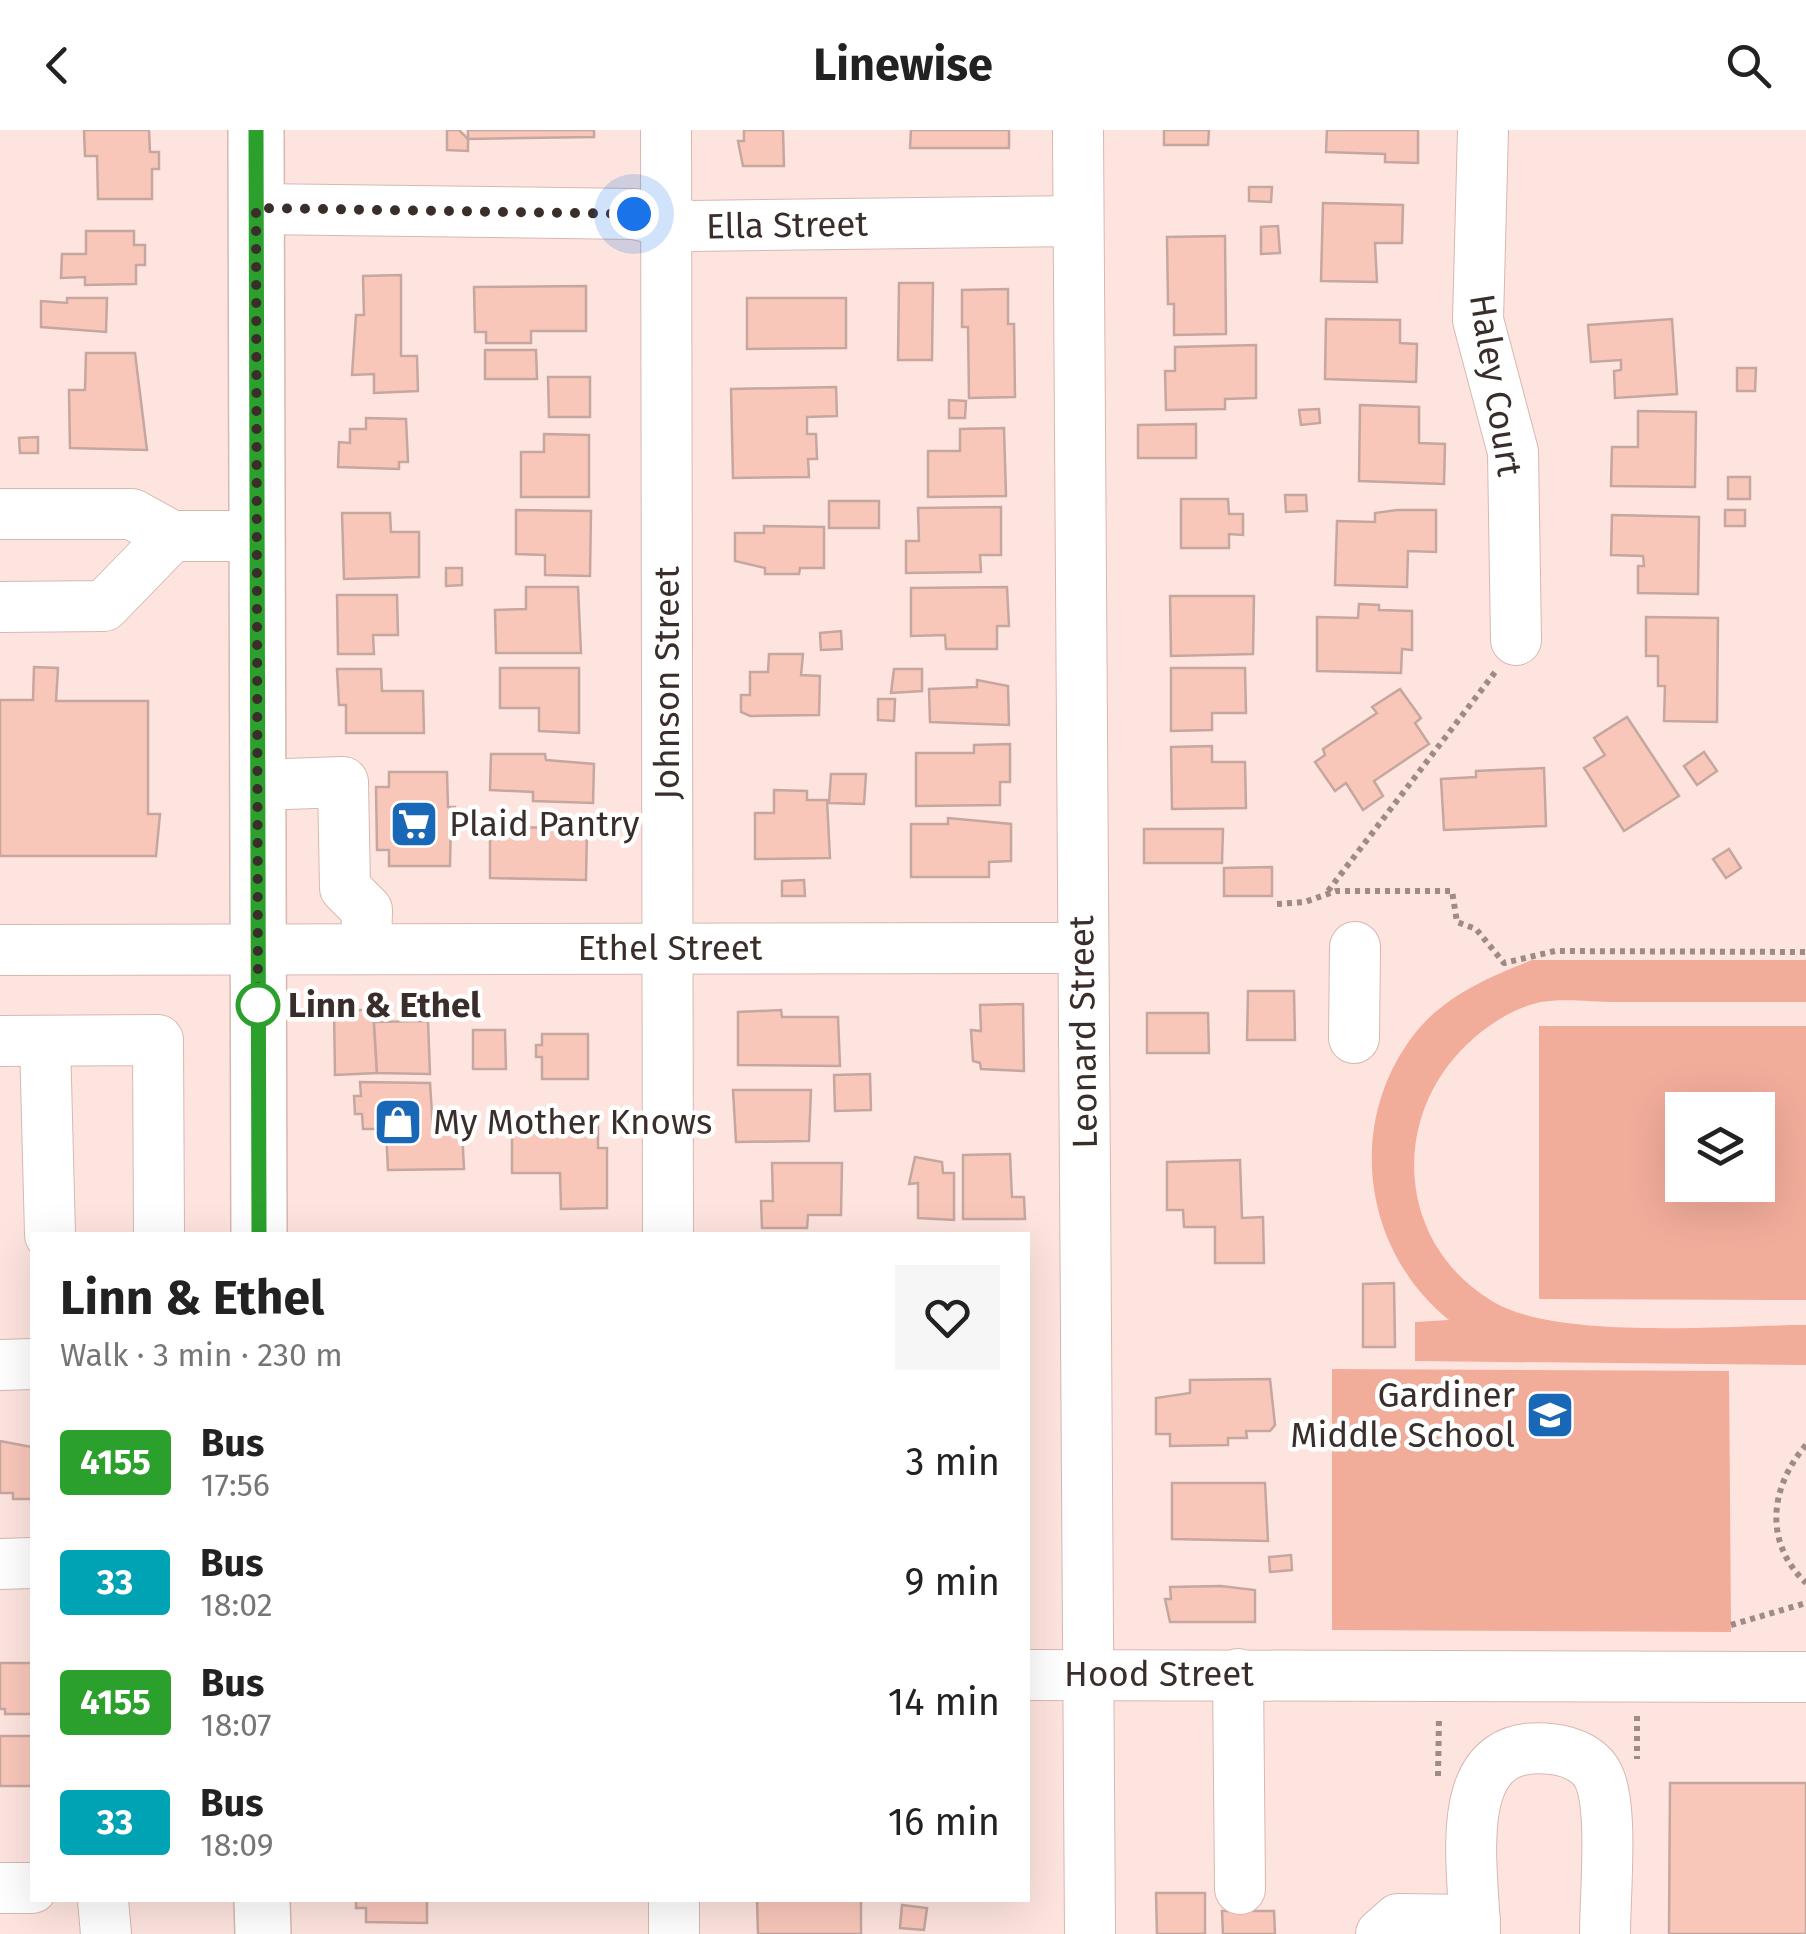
<!DOCTYPE html>
<meta charset="utf-8">
<style>
:root{--surface:#fff;--page:#f6f6f6;--text:#222;--muted:#767676}
body{margin:0;font-family:"Fira Sans",sans-serif;background:var(--page);color:var(--text);height:100vh;display:flex;flex-direction:column;font-size:38px;white-space:nowrap}
*{box-sizing:border-box;margin:0}
p{font-size:32px;color:var(--muted)}
.icon{flex:none;width:55px;height:55px;fill:none;stroke:currentColor;stroke-width:2;stroke-linecap:round;stroke-linejoin:round}
.map{position:relative;flex:1;overflow:hidden}
.sheet{position:absolute;left:30px;top:1102px;width:1000px;height:670px;display:flex;flex-direction:column;background:var(--surface);border-radius:0px;box-shadow:0 10px 40px #0002}
.sheet>*{flex:none}
.badge{padding:0 20px;border-radius:8px;font-size:35px;line-height:65px}
.tools{position:absolute;left:1665px;top:962px;display:grid;gap:20px}
.tools a{display:grid;place-items:center;width:110px;height:110px;border-radius:0px;background:var(--surface);box-shadow:0 10px 40px #0002;font-size:50px}
.you{position:absolute;width:50px;height:50px;margin:-25px;border:8px solid #fff;border-radius:50%;background:#1a73e8;box-shadow:0 0 0 15px #1a73e833}
.map>.badge{position:absolute;translate:-50% -50%;box-shadow:0 0 0 5px #fff}
.round{display:grid;place-items:center;flex:none;width:105px;height:105px;border-radius:0px;background:var(--page)}
.overview{display:flex;align-items:center;justify-content:space-between;height:170px;padding:0 30px}
h1{font-size:48px;font-weight:700;line-height:75px}
ul{padding:0;list-style:none}
li{display:flex;align-items:center;gap:30px;height:120px;padding:0 30px}
li div{flex:1}
li b{display:block;font-size:38px}
li em{font-style:normal}
li .badge{min-width:110px;font-weight:700;text-align:center}
header{display:flex;justify-content:space-between;align-items:center;height:130px;padding:0 30px;background:var(--surface);font-size:45px;font-weight:700}
.map>svg:first-child{display:block}
.green{fill:#f2ac9a;fill-rule:evenodd}
.building{fill:#f9c7ba;stroke:#c6a7a0;stroke-width:2.5}
.lines{fill:none;stroke-linecap:round;stroke-linejoin:round}
.minor-casing{stroke:#d7b8b0;stroke-width:52}
.major-casing{stroke:#d7b8b0;stroke-width:58}
.path{stroke:#9e8b87;stroke-width:6;stroke-dasharray:5 5;stroke-linecap:butt}
.minor{stroke:#fff;stroke-width:50}
.major{stroke:#fff;stroke-width:55}
.line-casing{stroke:#fff;stroke-width:22}
.line{stroke:#2ca02c;stroke-width:15}
.walk{stroke:#3a2e2b;stroke-width:10;stroke-dasharray:0 18}
.stop-dot{fill:#fff;stroke:#2ca02c;stroke-width:5}
.labels{text-anchor:middle;dominant-baseline:central;stroke-width:9;stroke-linejoin:round;paint-order:stroke}
.street-label{font-size:35px;fill:#3a2e2b;stroke:#fff}
.poi-label{font-size:35px;fill:#3a2e2b;stroke:#fff;text-anchor:start}
.stop-label{font-size:35px;font-weight:bold;fill:#3a2e2b;stroke:#fff;text-anchor:start}
</style>
<header><svg class="icon" aria-label="back" viewBox="0 0 24 24"><path d="M15 5l-7 7 7 7"/></svg>Linewise<svg class="icon" aria-label="search" viewBox="0 0 24 24"><circle cx="10" cy="10" r="6"/><path d="M15 15l6 6"/></svg></header>
<div class="map">
<svg width="1806" height="1804" viewBox="0 0 1806 1804">
<rect width="100%" height="100%" fill="#fee4de"/>
<!-- green -->
<g class="green">
<path d="M 1532,830 L 1806,830 L 1806,872 C 1743,872 1680,872 1616,872 C 1593,872 1564,868 1541,872 C 1517,877 1492,892 1474,908 C 1390,980 1393,1111 1492,1171 C 1556,1211 1727,1195 1806,1195 L 1806,1235 L 1415,1231 L 1415,1192 L 1449,1190 C 1362,1120 1345,991 1416,902 C 1446,865 1489,847 1532,830 Z"/>
<path d="M 1539,896 L 1806,896 L 1806,1170 L 1539,1169 ZM 1682,980 L 1758,980 L 1758,1055 L 1682,1055 Z"/>
<polygon points="1332,1239 1729,1241 1731,1502 1332,1500"/>
</g>
<!-- building -->
<g class="building">
<polygon points="84,0 149,0 150,22 159,22 159,39 152,39 152,69 98,69 97,26 85,26"/>
<polygon points="447,0 459,0 468,9 468,21 447,20"/>
<polygon points="468,0 594,0 594,7 468,9"/>
<polygon points="744,0 783,0 784,36 743,36 738,11 744,11"/>
<polygon points="911,0 1009,0 1009,18 910,18"/>
<polygon points="1164,0 1209,0 1208,15 1164,15"/>
<polygon points="1327,0 1418,0 1418,33 1385,32 1385,24 1326,22"/>
<polygon points="1249,57 1272,57 1271,72 1249,71"/>
<polygon points="1323,73 1403,75 1402,113 1375,113 1377,152 1321,151"/>
<polygon points="1278,96 1280,123 1261,124 1261,97"/>
<polygon points="86,101 134,101 134,115 145,115 145,135 136,135 136,154 85,155 85,147 61,148 62,124 86,124"/>
<polygon points="1225,106 1226,204 1174,205 1174,174 1168,174 1167,107"/>
<polygon points="401,145 401,226 417,226 418,261 374,263 374,244 352,245 356,185 364,185 363,146"/>
<polygon points="899,153 933,153 932,230 898,230"/>
<polygon points="586,156 586,201 531,201 531,213 486,213 486,202 475,202 474,157"/>
<polygon points="1008,159 1008,194 1014,194 1015,267 969,268 968,197 962,197 962,160"/>
<polygon points="67,168 107,168 106,202 41,197 41,171 67,173"/>
<polygon points="747,168 846,168 846,218 747,219"/>
<polygon points="1326,189 1400,190 1400,213 1417,214 1416,252 1325,249"/>
<polygon points="1672,189 1677,264 1615,268 1614,241 1621,240 1621,230 1591,232 1588,195"/>
<polygon points="1256,215 1256,268 1225,269 1225,279 1166,280 1165,241 1175,241 1175,217"/>
<polygon points="485,220 536,220 537,249 485,249"/>
<polygon points="86,223 135,223 147,320 70,318 69,260 85,260"/>
<polygon points="1737,238 1756,238 1755,261 1737,261"/>
<polygon points="548,247 590,247 590,287 549,287"/>
<polygon points="836,257 837,286 807,287 807,304 816,304 817,329 808,329 809,347 733,348 731,259"/>
<polygon points="949,270 966,271 965,288 949,288"/>
<polygon points="1360,275 1419,277 1419,313 1445,314 1444,354 1359,351"/>
<polygon points="1319,279 1320,293 1301,295 1299,280"/>
<polygon points="1638,281 1696,282 1695,357 1611,356 1612,317 1638,317"/>
<polygon points="366,288 406,289 408,332 399,332 399,339 338,337 339,312 350,313 350,299 366,299"/>
<polygon points="1196,294 1196,328 1138,328 1138,295"/>
<polygon points="1004,298 1006,366 928,367 928,321 960,321 960,299"/>
<polygon points="544,304 589,305 589,367 521,367 521,322 544,322"/>
<polygon points="38,307 38,323 20,323 19,308"/>
<rect x="1728" y="347" width="22" height="22"/>
<polygon points="1285,365 1306,365 1307,381 1286,382"/>
<polygon points="1181,369 1228,369 1229,384 1243,384 1243,405 1229,404 1229,418 1181,418"/>
<rect x="829" y="371" width="50" height="27"/>
<polygon points="1001,377 1001,425 980,425 981,442 906,443 906,411 919,411 918,378"/>
<polygon points="516,380 591,381 590,446 545,445 545,425 516,424"/>
<polygon points="1397,380 1436,380 1436,422 1408,421 1407,457 1335,455 1337,391 1375,392 1375,383"/>
<rect x="1725" y="380" width="20" height="16"/>
<polygon points="342,383 390,383 391,402 419,402 419,447 344,449"/>
<polygon points="1612,385 1699,387 1698,464 1638,463 1638,436 1644,436 1643,426 1611,425"/>
<polygon points="764,396 824,397 824,438 800,438 799,444 765,444 765,438 735,431 735,403 764,403"/>
<polygon points="446,438 462,438 462,455 446,456"/>
<polygon points="526,457 578,457 581,523 496,523 495,480 526,479"/>
<polygon points="1007,457 1009,496 997,496 997,519 946,519 945,505 911,506 911,458"/>
<polygon points="337,465 397,465 398,505 373,505 374,524 338,524"/>
<polygon points="1170,466 1254,466 1253,524 1171,526"/>
<polygon points="1359,474 1379,475 1379,480 1412,481 1412,520 1402,519 1401,543 1317,541 1317,487 1358,488"/>
<polygon points="1646,487 1718,488 1717,592 1664,591 1665,556 1658,556 1658,526 1646,526"/>
<polygon points="841,501 842,519 821,520 820,503"/>
<polygon points="769,524 803,524 801,545 820,546 819,585 750,586 741,582 741,565 750,565 750,542 768,542"/>
<polygon points="34,537 58,538 56,571 148,571 148,684 160,684 156,726 0,726 0,570 33,570"/>
<polygon points="500,538 579,538 579,603 539,601 539,578 500,578"/>
<polygon points="1171,538 1245,538 1246,583 1212,583 1212,600 1171,601"/>
<polygon points="337,539 381,539 382,561 423,561 424,603 346,603 346,575 339,575"/>
<polygon points="894,539 922,539 922,561 891,563"/>
<polygon points="977,550 1008,556 1009,595 930,592 929,559 977,557"/>
<polygon points="1400,559 1421,588 1415,593 1429,614 1374,651 1383,666 1363,680 1346,653 1335,661 1315,632 1325,625 1323,619 1377,583 1372,577"/>
<polygon points="878,569 895,569 894,591 878,590"/>
<polygon points="1627,587 1679,666 1624,701 1584,638 1605,625 1594,608"/>
<polygon points="1010,614 1010,652 1000,652 1000,675 916,676 916,623 974,623 974,615"/>
<polygon points="1212,616 1212,632 1245,632 1246,678 1172,679 1171,617"/>
<polygon points="1704,622 1717,641 1697,655 1684,636"/>
<polygon points="491,624 545,624 546,630 594,634 593,673 533,671 533,662 490,660"/>
<polygon points="1544,638 1546,696 1444,700 1441,649 1476,647 1476,641"/>
<polygon points="389,642 447,642 448,677 455,677 455,686 451,687 450,736 389,736 389,720 377,720 376,657 389,657"/>
<polygon points="831,644 866,644 864,674 829,673"/>
<polygon points="774,660 807,661 807,670 827,670 830,728 755,729 755,683 774,683"/>
<polygon points="948,688 1011,694 1011,731 989,732 989,747 911,747 911,694 948,694"/>
<polygon points="490,697 587,698 586,750 490,748"/>
<polygon points="1144,699 1223,699 1222,733 1144,733"/>
<polygon points="1729,719 1741,738 1726,748 1713,729"/>
<polygon points="1272,737 1272,766 1224,766 1224,738"/>
<polygon points="804,750 805,766 782,766 782,751"/>
<polygon points="1248,861 1294,861 1295,910 1247,910"/>
<polygon points="1023,874 1024,941 981,939 980,933 973,931 971,900 981,901 980,875"/>
<polygon points="334,880 373,880 377,943 335,945"/>
<polygon points="781,880 782,887 838,887 840,936 738,935 738,882"/>
<polygon points="1147,883 1208,883 1209,923 1147,923"/>
<polygon points="428,891 430,944 377,943 374,892"/>
<polygon points="473,900 505,900 506,939 473,939"/>
<polygon points="542,904 588,904 588,949 542,949 542,927 536,927 536,915 542,915"/>
<polygon points="870,944 871,980 835,981 834,945"/>
<polygon points="360,952 430,953 433,999 462,999 464,1039 388,1040 386,999 363,999 362,984 355,984 354,966 361,966"/>
<polygon points="733,960 811,960 809,1011 736,1012"/>
<polygon points="598,997 598,1018 607,1018 607,1078 561,1079 560,1043 512,1043 512,998"/>
<polygon points="1010,1024 1012,1067 1024,1067 1025,1089 963,1089 963,1025"/>
<polygon points="915,1027 942,1032 943,1043 954,1043 954,1090 918,1088 918,1053 909,1054"/>
<polygon points="1240,1030 1242,1088 1263,1087 1264,1133 1215,1133 1215,1097 1184,1097 1183,1080 1167,1080 1167,1032"/>
<polygon points="772,1033 842,1033 841,1085 808,1085 807,1098 762,1098 761,1071 773,1071"/>
<polygon points="1394,1153 1395,1217 1363,1217 1363,1154"/>
<polygon points="1270,1249 1275,1295 1270,1301 1246,1301 1247,1308 1228,1308 1228,1315 1170,1316 1170,1304 1156,1304 1156,1268 1190,1263 1190,1250"/>
<polygon points="0,1311 32,1317 32,1369 13,1369 13,1363 0,1363"/>
<polygon points="1172,1353 1265,1353 1268,1411 1172,1409"/>
<polygon points="1291,1425 1292,1440 1270,1442 1269,1427"/>
<polygon points="1221,1456 1255,1460 1255,1492 1170,1492 1165,1469 1171,1469 1170,1457"/>
<polygon points="0,1533 32,1533 32,1584 5,1584 5,1579 0,1579"/>
<rect x="0" y="1606" width="32" height="50"/>
<polygon points="1670,1653 1806,1653 1806,1804 1669,1804"/>
<polygon points="1156,1763 1205,1763 1205,1804 1157,1804"/>
<polygon points="356,1770 427,1770 427,1793 366,1792 366,1778 356,1778"/>
<polygon points="757,1770 861,1770 861,1804 758,1804"/>
<polygon points="902,1775 927,1778 924,1800 900,1798"/>
<polygon points="1222,1781 1274,1781 1275,1804 1223,1804"/>
</g>
<g class="lines">
<!-- minor casing -->
<g class="minor-casing">
<g id="minor">
<polyline points="666,0 668,1105"/>
<polyline points="1078,0 1090,1804"/>
<polyline points="1483,0 1478,190 1513,322 1516,510"/>
<polyline points="257,79 634,84 691,96 1078,91"/>
<polyline points="0,384 132,384 172,406 258,406"/>
<polyline points="0,477 104,476 172,406"/>
<polyline points="258,655 343,652 345,758 367,780 366,818"/>
<polyline points="0,820 1082,818"/>
<polyline points="1354,908 1355,817"/>
<polyline points="0,911 158,910 159,1105"/>
<polyline points="45,911 50,1105"/>
<polyline points="0,1235 32,1234"/>
<polyline points="0,1434 32,1433"/>
<polyline points="1238,1544 1240,1759"/>
<polyline points="1028,1545 1806,1547"/>
<polyline points="0,1758 32,1758"/>
<polyline points="103,1770 106,1804"/>
<polyline points="674,1770 674,1804"/>
<polyline points="1381,1804 1398,1789 1475,1790"/>
<path d="M 1475,1804 C 1474,1736 1447,1607 1551,1619 C 1571,1621 1593,1630 1600,1650 C 1613,1683 1605,1766 1605,1804"/>
</g>
</g>
<!-- major casing -->
<g class="major-casing">
<g id="major">
<polyline points="256,0 259,1105"/>
<polyline points="262,1770 263,1804"/>
</g>
</g>
<!-- path -->
<g class="path">
<polyline points="1328,761 1496,541"/>
<polyline points="1277,774 1305,772 1336,761 1452,761 1457,792 1476,799 1504,833 1555,821 1806,822"/>
<path d="M 1806,1315 C 1770,1357 1763,1412 1806,1453"/>
<polyline points="1731,1495 1806,1473"/>
<polyline points="1637,1586 1637,1629"/>
<polyline points="1438,1646 1439,1587"/>
</g>
<!-- minor -->
<use href="#minor" class="minor"/>
<!-- major -->
<use href="#major" class="major"/>
</g>
<g class="lines">
<!-- line casing -->
<g class="line-casing">
<polyline id="line" points="256,0 259,1105"/>
</g>
<!-- line -->
<use href="#line" class="line"/>
<!-- walk -->
<polyline class="walk" points="258,875 256,78 634,84"/>
</g>
<!-- icons -->
<defs>
<g id="supermarket-square" transform="scale(2.5)"><rect x="-9" y="-9" width="18" height="18" rx="4" fill="#1868b7" stroke="#fff"/><path d="M-6-5.5h2.5l.6 2H6L4.5 2H-2.5L-4.4-4H-6ZM-1.5 3.2a1.3 1.3 0 1 0 .1 0ZM3 3.2a1.3 1.3 0 1 0 .1 0Z" fill="#fff"/></g>
<g id="shop-square" transform="scale(2.5)"><rect x="-9" y="-9" width="18" height="18" rx="4" fill="#1868b7" stroke="#fff"/><path d="M-5-2.5h2.3a2.7 3.5 0 0 1 5.4 0H5L5.5 6h-11ZM-1.5-2.5h3a1.5 2.3 0 0 0-3 0Z" fill="#fff"/></g>
<g id="school-square" transform="scale(2.5)"><rect x="-9" y="-9" width="18" height="18" rx="4" fill="#1868b7" stroke="#fff"/><path d="M0-5L7-2L0 1L-7-2ZM-4 1L0 2.5L4 1V4Q0 6-4 4Z" fill="#fff"/></g>
</defs>
<g fill-rule="evenodd">
<use href="#supermarket-square" x="414" y="694"/>
<use href="#shop-square" x="398" y="992"/>
<use href="#school-square" x="1550" y="1285"/>
</g>
<!-- markers -->
<circle class="stop-dot" cx="258" cy="875" r="20"/>
<g class="labels">
<!-- street labels -->
<g class="street-label">
<text transform="translate(787 95) rotate(-1)">Ella Street</text>
<text transform="translate(1496 255) rotate(81)">Haley Court</text>
<text transform="translate(667 553) rotate(-90)">Johnson Street</text>
<text x="670" y="818">Ethel Street</text>
<text transform="translate(1083 902) rotate(-91)">Leonard Street</text>
<text x="1159" y="1544">Hood Street</text>
</g>
<!-- poi labels -->
<g class="poi-label">
<text x="449" y="694">Plaid Pantry</text>
<text x="433" y="992">My Mother Knows</text>
<text x="1515" y="1265" text-anchor="end">Gardiner<tspan x="1515" dy="40">Middle School</tspan></text>
</g>
<!-- stop labels -->
<g class="stop-label">
<text x="288" y="875">Linn &amp; Ethel</text>
</g>
</g>
</svg>
<div class="tools">
<a><svg class="icon" aria-label="layers" viewBox="0 0 24 24"><path d="M12 4l9 5-9 5-9-5zM3 14l9 5 9-5"/></svg></a>
</div>
<div class="you" style="left:634px;top:84px"></div>
<section class="sheet">
<div class="overview"><div><h1>Linn &amp; Ethel</h1><p>Walk · 3 min · 230 m</p></div><a class="round"><svg class="icon" aria-label="heart" viewBox="0 0 24 24"><path d="M12 20l-8-8c-3-5 5-10 8-4 3-6 11-1 8 4z"/></svg></a></div>
<ul>
<li><span class="badge" style="background:#2ca02c;color:#fff">4155</span><div><b>Bus</b><p>17:56</p></div><em>3 min</em></li>
<li><span class="badge" style="background:#00a3b4;color:#fff">33</span><div><b>Bus</b><p>18:02</p></div><em>9 min</em></li>
<li><span class="badge" style="background:#2ca02c;color:#fff">4155</span><div><b>Bus</b><p>18:07</p></div><em>14 min</em></li>
<li><span class="badge" style="background:#00a3b4;color:#fff">33</span><div><b>Bus</b><p>18:09</p></div><em>16 min</em></li>
</ul>
</section>
</div>
